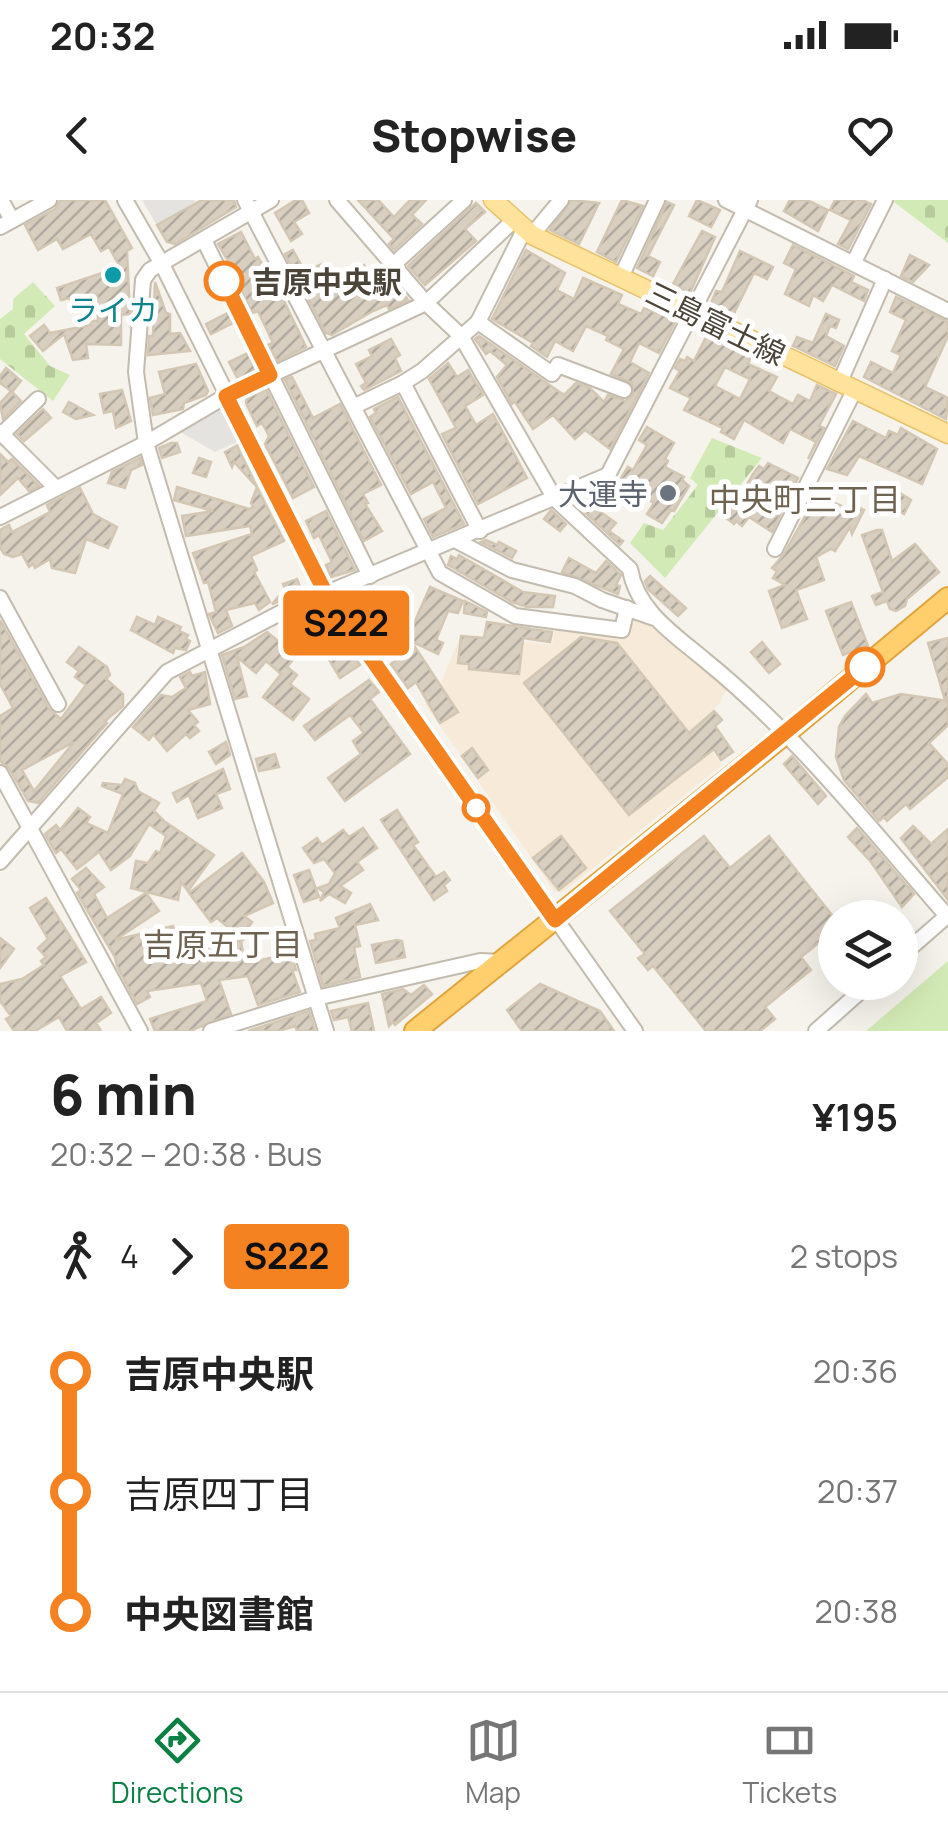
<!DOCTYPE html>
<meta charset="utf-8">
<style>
:root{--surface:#fff;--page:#f6f6f6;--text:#222;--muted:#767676;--line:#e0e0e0;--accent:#0b8043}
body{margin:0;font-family:Manrope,"Noto Sans JP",sans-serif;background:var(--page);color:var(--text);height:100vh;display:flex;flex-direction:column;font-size:38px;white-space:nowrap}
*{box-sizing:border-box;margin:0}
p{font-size:32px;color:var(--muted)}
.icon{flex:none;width:55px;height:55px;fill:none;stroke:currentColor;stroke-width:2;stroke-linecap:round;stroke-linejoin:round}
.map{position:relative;height:831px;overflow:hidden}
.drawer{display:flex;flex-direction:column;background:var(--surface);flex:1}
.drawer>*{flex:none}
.badge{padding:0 20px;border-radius:8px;font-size:35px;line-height:65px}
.controls{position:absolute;left:818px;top:700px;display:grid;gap:20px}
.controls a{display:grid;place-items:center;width:100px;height:100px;border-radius:50%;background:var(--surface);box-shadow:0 10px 40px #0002;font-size:50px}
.map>.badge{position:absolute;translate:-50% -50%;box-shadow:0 0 0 5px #fff}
.legs{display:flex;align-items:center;gap:15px;height:110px;padding:0 50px;font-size:32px}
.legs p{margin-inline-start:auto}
.head{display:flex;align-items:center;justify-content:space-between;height:170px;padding:0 50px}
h1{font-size:55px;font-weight:800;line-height:75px}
ul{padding:0 50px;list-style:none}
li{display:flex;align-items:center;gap:35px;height:120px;font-size:38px}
li i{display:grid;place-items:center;width:15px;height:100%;margin:0 12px;background:currentColor}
li i::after{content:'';width:25px;height:25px;margin:-12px;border:8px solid;border-radius:50%;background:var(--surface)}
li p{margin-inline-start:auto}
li:first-child i{background:linear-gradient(#0000 50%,currentColor 0)}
li:last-child i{background:linear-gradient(currentColor 50%,#0000 0)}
.status{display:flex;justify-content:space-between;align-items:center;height:70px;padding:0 50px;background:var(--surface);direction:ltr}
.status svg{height:28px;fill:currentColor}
header{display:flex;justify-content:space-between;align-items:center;height:130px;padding:0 50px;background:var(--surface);font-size:45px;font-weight:800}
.dock{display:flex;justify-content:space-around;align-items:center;height:140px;border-top:2px solid var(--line);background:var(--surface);font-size:28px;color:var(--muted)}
.dock a{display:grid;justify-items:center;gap:5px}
.dock .selected{color:var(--accent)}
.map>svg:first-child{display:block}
.commercial{fill:#f7ead8}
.green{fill:#d2eab5}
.cemetery{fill:url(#cemetery-stones)}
.parking{fill:#e5e3e0}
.building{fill:url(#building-hatch);stroke:#d3c7b4;stroke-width:2.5;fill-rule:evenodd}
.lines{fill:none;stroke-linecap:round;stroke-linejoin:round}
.minor-casing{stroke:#c2bbae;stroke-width:18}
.major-casing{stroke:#e6c16a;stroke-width:21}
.highway-casing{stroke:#e0a43c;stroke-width:24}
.minor{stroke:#fff;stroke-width:14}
.major{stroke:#ffe39c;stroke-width:18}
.highway{stroke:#ffcf6e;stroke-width:20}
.line-1-casing{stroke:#fff;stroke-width:22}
.line-1{stroke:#f58220;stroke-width:15}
.culture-dot{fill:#0f9aa8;stroke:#fff;stroke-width:4}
.stop-1-dot{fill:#fff;stroke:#f58220;stroke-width:5}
.worship-dot{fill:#6b7280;stroke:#fff;stroke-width:4}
.labels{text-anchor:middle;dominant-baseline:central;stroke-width:10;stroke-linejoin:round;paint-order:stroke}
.stop-label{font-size:30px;font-weight:bold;fill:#4b4439;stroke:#fff;text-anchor:start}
.culture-label{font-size:30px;fill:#0d838f;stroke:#fff}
.street-label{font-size:30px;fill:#4b4439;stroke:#fff}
.worship-label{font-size:30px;fill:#5b616d;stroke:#fff;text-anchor:end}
.neighbourhood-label{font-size:32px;fill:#6e6250;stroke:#fff}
</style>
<div class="status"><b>20:32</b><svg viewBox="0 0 49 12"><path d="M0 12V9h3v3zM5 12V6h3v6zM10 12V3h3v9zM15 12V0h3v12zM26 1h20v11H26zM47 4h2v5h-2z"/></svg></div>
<header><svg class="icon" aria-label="back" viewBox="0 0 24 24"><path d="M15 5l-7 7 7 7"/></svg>Stopwise<svg class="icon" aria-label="heart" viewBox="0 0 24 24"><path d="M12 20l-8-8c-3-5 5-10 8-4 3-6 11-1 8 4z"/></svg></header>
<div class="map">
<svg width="948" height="831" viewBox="0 0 948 831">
<defs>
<pattern id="cemetery-stones" width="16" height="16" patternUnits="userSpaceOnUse" patternTransform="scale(2.5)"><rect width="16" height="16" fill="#d2eab5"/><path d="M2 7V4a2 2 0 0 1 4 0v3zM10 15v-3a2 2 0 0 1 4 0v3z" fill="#b6ca9c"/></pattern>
<pattern id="building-hatch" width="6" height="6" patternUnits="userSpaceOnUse" patternTransform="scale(2.5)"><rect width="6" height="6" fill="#d8cfc1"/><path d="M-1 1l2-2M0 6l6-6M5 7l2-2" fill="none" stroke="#b1aa9e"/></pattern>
</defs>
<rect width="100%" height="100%" fill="#f6f3ec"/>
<!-- commercial -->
<polygon class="commercial" points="633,413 652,421 729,484 720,503 694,527 722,565 562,693 554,691 425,504 436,495 461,434 552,445 555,426 626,435"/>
<!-- green -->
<polygon class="green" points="948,761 948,831 866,831"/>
<!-- cemetery -->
<g class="cemetery">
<polygon points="895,0 948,0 948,43 894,2"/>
<polygon points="33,82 55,106 24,134 50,166 70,175 53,201 0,159 0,119 13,109 13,99"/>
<polygon points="712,238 762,258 665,378 630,343 644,323 663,330 698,285 690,278"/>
</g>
<!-- parking -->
<g class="parking">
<polygon points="142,0 194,0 196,3 157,25"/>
<polygon points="220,209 237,242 215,252 177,230"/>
<polygon points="371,383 403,429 378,447 344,399 345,394"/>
</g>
<!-- building -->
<g class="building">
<polygon points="60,0 105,0 132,48 127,51 130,114 121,115 121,145 86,144 88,158 73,160 64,134 43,151 30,136 44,125 50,133 91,125 91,121 98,121 97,95 71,102 70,98 61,100 57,88 120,67 109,47 101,51 91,34 63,49 57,39 38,50 25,25 55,9"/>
<polygon points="202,0 234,0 236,7 175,44 167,42 157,25"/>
<polygon points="296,0 302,0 309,13 294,22 302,34 291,41 275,13"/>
<polygon points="358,0 378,0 394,17 410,0 426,0 412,15 422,24 394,50 389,44 394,39"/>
<polygon points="571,0 599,3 579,44 550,30"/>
<polygon points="622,0 643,6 616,62 597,52"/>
<polygon points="697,0 720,10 711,27 689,16"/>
<polygon points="790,0 807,0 828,10 818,31 784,11"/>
<polygon points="835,0 862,0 871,4 848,49 838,44 851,20 830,10"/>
<polygon points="667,2 674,5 648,56 660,62 653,76 637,68"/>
<polygon points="476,3 485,12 465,29 476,41 425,85 408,66"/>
<polygon points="702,31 715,37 690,93 673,84"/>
<polygon points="241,32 255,59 258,57 272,81 274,80 306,147 277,161 268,145 273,143 258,111 252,113 238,84 241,83 218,44"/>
<polygon points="793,45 854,76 851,82 868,90 864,101 832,85 823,101 813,95 809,106 785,94 796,69 784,63"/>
<polygon points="293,50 305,72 322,64 331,82 364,65 372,82 384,76 393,92 400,89 408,100 389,109 387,105 373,111 332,135 326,133 285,54"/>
<polygon points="526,50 565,73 557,90 574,99 583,78 622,95 618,104 641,114 644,108 656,113 658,109 677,118 659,153 639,143 630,162 649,173 610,249 585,230 575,239 553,215 533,229 515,202 512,204 497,177 507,165 490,151 486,154 475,139 479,136 564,195 576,183 590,188 604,202 608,195 625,201 633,195 632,183 611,174 624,149 606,140 608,136 586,126 573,151 555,141 547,157 531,146 533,143 492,119"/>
<polygon points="740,51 773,67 767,79 754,73 732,117 710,106 716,91 722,92"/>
<polygon points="910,55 929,65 913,82 901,76"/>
<polygon points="155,82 166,113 170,114 170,134 180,133 190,151 148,155 149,136 153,136"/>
<polygon points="896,97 948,122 948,136 925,187 948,198 946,219 864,177 871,162 893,173 901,155 892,151 906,120 890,112"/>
<polygon points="228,113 233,123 211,134 206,124"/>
<polygon points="826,114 839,120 836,128 830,126 826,136 844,146 835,166 793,146 797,137 813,143"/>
<path d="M 708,133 L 751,156 L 748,164 L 777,177 L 769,191 L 793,204 L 798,195 L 810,201 L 817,185 L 836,194 L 819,226 L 824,228 L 808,259 L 816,242 L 790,229 L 783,243 L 744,220 L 734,239 L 721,232 L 723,228 L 684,210 L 691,198 L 670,188 L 680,171 L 675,168 L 680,159 L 685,161 L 687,157 L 694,161 ZM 725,167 L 750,179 L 740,199 L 715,186 Z"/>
<polygon points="391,139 400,155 395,158 401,171 364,190 361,186 366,183 356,164 372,156 369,150"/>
<polygon points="248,153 256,170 238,179 229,162"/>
<polygon points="448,163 457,177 468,170 483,195 465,206 476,225 493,214 527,278 478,304 442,234 456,228 429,179"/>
<polygon points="196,164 208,191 206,195 184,203 183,209 153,215 150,198 165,194 159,172"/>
<polygon points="6,168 21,181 12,192 21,201 3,219 0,203 11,191 0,183 0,176"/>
<polygon points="292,177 313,218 340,204 381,285 363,294 368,303 365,304 382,331 364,341 285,180"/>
<polygon points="266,189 314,287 293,298 265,244 269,236 262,223 257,226 246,203 247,198"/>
<polygon points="122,190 131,221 116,228 113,211 104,213 100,194"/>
<polygon points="398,197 464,324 433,337 424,319 446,308 433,282 411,294 370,217 376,213 374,209"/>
<polygon points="69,202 93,215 76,219 63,212"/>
<polygon points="43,209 51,218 24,241 17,234"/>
<polygon points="853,221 886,238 889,231 898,235 901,228 937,249 922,284 859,256 847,275 827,269"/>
<polygon points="647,227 674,243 665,259 668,261 665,267 684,277 682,280 689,286 674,311 671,310 662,323 647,314 654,303 619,281 628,267 633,270 647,245 639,240"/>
<polygon points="171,243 177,243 180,252 162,258 159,248"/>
<polygon points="240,244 238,248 257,287 234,262 232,267 225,252"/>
<polygon points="0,254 8,262 12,259 39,286 29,291 18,278 0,295"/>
<polygon points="140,258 142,265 131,270 125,288 108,283 112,272"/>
<polygon points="199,258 211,262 206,277 193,273"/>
<polygon points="768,263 798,278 772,332 749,317 742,326 736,321 734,324 721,314 729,303 734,307 753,274 759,266 764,269"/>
<polygon points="177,287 249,309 253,307 251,303 257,287 284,341 251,356 257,370 254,372 270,402 259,410 255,403 226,410 232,426 218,433 209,414 216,412 208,382 204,383 193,353 252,334 250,326 186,336 182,316 213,311 174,300"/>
<polygon points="80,288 93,314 117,327 108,348 86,339 75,373 52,368 50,359 35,368 33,364 29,367 22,354 13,357 4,354 0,347 0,330 9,325 12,332 50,312 47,305"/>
<polygon points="900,293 911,300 904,314 892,307"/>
<polygon points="817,295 848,309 850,304 864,310 852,334 850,327 835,351 831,349 816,357 824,380 796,390 807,419 782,428 769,391 785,385 773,378 777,371 772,368 784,354"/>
<polygon points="582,299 616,323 609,331 623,341 620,345 577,305"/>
<polygon points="551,310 566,324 560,331 544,319"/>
<polygon points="326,311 355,370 331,377 326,365 332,362 319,335 314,338 306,321"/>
<polygon points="877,330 882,330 892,361 915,344 939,372 907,399 905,406 896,411 890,409 887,401 876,405 872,396 883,392 862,335"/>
<polygon points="486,340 497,345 499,342 516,351 512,358 481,342"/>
<polygon points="459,355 523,392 555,396 553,407 527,407 512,402 448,365 451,356 457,359"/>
<polygon points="569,358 596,373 606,361 621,375 616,385 620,386 618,394 562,372"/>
<polygon points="650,376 686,408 678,416 648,389 645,381"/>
<polygon points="297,379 302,392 272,404 285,389 283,384"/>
<polygon points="430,387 463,401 458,413 448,411 436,440 443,443 438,454 411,441 458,512 440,523 416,482 408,488 391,464 399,458 387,441 403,429 408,437"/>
<polygon points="465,401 487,412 486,417 464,413"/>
<polygon points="851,402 868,446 843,455 826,411"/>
<polygon points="137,417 155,425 158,417 181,427 179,431 188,435 186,439 190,441 186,450 175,448 173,453 131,430"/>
<path d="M 0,420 L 49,509 L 61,519 L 86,485 L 75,477 L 79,471 L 67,462 L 79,447 L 107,467 L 110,475 L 106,479 L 123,494 L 123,506 L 105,521 L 107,523 L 38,603 L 28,601 L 9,568 L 0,561 L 0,516 L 13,508 L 0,484 ZM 74,542 L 34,591 L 22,570 Z"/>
<polygon points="487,422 552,432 550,442 523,438 519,474 469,469 469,464 458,463 461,436 484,438"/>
<polygon points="337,431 360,465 340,478 319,443"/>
<polygon points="267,432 296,456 287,467 297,475 290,484 309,499 293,520 263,497 281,474 266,461 256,473 237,457 247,496 235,499 222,455 244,447"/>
<polygon points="581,437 617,443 689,533 714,511 722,520 715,526 733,552 721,560 714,549 629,615 524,483"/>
<polygon points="948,438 948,500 945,500 928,443"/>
<polygon points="762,442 780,464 769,473 751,452"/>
<polygon points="190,472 192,476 205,472 210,504 188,510 198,522 194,525 199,531 190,538 186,534 167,551 153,534 149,540 133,527 161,495 172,497 186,488 180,477"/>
<polygon points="369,480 379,492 370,499 410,554 345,601 328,578 361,554 353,541 364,533 350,515 315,540 304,526"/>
<polygon points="866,494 872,503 901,494 948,501 948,525 929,543 948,564 948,577 910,609 906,604 887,621 884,617 879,621 844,580 836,557 839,527 845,516"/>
<polygon points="226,542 230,555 216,564 209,552"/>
<polygon points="472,548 488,570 478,578 462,556"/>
<polygon points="275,554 279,567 259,571 256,559"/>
<polygon points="792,556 826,596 818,604 784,564"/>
<polygon points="223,569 230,589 216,594 222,608 198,618 189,595 177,602 173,593"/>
<polygon points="125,579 135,583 138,591 159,603 154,611 164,621 214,655 188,691 181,682 178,700 131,688 136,661 148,663 156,651 160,653 166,636 149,624 130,656 111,670 99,652 77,669 61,649 56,653 45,634 56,625 60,630 78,608 90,617 86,623 108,633 123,594 102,586 103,583 122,585"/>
<polygon points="397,610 418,642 413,645 436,677 444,672 450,680 444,685 447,691 434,700 381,620"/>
<polygon points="913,626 931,644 948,629 948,700 901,638"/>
<polygon points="363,628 377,648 357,662 363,670 340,686 351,693 345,703 329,694 320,701 324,692 318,688 329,684 335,673 324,659 314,663 303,648 317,638 322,645 343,630 349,637"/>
<polygon points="857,628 914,694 902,707 871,662 848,637"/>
<polygon points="561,636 586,668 559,690 533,658"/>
<polygon points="704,636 730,668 769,636 835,719 835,730 801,757 811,770 765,807 775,819 760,831 706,831 653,766 648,770 638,758 645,754 610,711"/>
<polygon points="242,653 264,682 273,703 244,716 252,722 248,728 251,730 243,740 217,718 211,722 189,693"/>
<polygon points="86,668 104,687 94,694 107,718 146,693 159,711 115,740 173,726 176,737 205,732 207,746 241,741 245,764 291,753 296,770 292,770 300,792 258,805 248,776 219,780 231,814 190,831 155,831 150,819 207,801 201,783 147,791 150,797 137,804 117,766 115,757 77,693 81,690 72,679"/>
<polygon points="309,670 319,697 304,702 294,675"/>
<polygon points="46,698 86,762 60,776 81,809 101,797 111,813 96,823 101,831 67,831 59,817 35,831 14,831 6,819 11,816 0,801 0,784 22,779 44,765 41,761 46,757 38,748 48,739 30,708"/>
<polygon points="370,704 378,720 355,725 360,746 354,747 360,777 323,786 310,741 316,740 315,734 340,728 336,718"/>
<polygon points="0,738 14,749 0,768"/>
<polygon points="397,740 402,741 405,757 376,763 372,745"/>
<polygon points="540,784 600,811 614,831 522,831 507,810"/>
<polygon points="424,785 432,794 395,825 393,822 389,826 382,794 403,789 411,795"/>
<polygon points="368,803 374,831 352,831 348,817 334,820 331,811"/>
<polygon points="309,811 315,831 297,831 295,826 279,831 248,831"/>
</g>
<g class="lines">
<!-- minor casing -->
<g class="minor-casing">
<g id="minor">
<polyline points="1,0 12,20"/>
<polyline points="125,0 162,64 326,394 635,831"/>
<polyline points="245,0 440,373 515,416 622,430 627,408"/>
<polyline points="271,0 150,70 143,80 136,172 146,243 326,831"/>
<path d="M 337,0 L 426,103 L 461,136 L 555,299 L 630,369 C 637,411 675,435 706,461 C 797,535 870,628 947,716"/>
<polyline points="726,0 948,111"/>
<polyline points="0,27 49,0"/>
<polyline points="532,35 561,0"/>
<polyline points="204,40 370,376"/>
<polyline points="854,62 885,0"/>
<polyline points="393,65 464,0"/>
<polyline points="621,77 657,0"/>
<polyline points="478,122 524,30"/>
<polyline points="839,184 885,79"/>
<polyline points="355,206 403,183"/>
<polyline points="0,232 55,287"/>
<polyline points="2,234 38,199"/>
<polyline points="0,317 146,243 226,196 426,103 513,21"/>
<polyline points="480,331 403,183 422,171 478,122 552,174 558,165 624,190"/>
<polyline points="457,341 512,370 575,386 602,400 654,418"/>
<polyline points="775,349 854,191"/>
<polyline points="0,398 58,504"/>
<polyline points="0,573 140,831"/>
<polyline points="0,662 167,472 284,411 608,275 750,0"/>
<polyline points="900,757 948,715"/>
<polyline points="211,831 316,798 480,761 501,762"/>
<polyline points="816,831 871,782"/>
</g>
</g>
<!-- major casing -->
<g class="major-casing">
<polyline id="major" points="493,0 532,35 948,234"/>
</g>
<!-- highway casing -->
<g class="highway-casing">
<polyline id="highway" points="415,831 786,533 948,398"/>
</g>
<!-- minor -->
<use href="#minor" class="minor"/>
<!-- major -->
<use href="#major" class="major"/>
<!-- highway -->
<use href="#highway" class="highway"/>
</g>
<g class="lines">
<!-- line-1 casing -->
<g class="line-1-casing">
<polyline id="line-1" points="224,81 270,175 226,196 326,394 555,720 865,467"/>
</g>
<!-- line-1 -->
<use href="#line-1" class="line-1"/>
</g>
<!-- markers -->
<circle class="culture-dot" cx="113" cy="75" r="10"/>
<g class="stop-1-dot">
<circle cx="224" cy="81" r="18"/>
<circle cx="865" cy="467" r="18"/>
<circle cx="476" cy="608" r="12"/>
</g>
<circle class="worship-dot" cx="668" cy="293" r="10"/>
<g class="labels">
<!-- stop labels -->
<g class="stop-label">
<text x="252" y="81">吉原中央駅</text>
</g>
<!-- culture labels -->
<g class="culture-label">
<text x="113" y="109">ライカ</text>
</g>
<!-- street labels -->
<g class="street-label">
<text transform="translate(716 123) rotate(26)">三島富士線</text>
</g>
<!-- worship labels -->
<g class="worship-label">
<text x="648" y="293">大運寺</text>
</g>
<!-- neighbourhood labels -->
<g class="neighbourhood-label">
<text x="805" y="299">中央町三丁目</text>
<text x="223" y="744">吉原五丁目</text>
</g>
</g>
</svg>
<div class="controls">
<a><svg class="icon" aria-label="layers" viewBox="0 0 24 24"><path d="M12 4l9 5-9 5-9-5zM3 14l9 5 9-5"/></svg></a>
</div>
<b class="badge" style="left:346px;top:423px;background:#f58220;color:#111">S222</b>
</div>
<section class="drawer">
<div class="head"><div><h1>6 min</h1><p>20:32 – 20:38 · Bus</p></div><b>¥195</b></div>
<div class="legs"><svg class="icon" aria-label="walk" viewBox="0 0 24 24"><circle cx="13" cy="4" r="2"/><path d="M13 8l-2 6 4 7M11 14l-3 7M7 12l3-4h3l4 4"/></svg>4<svg class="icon" aria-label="forward" viewBox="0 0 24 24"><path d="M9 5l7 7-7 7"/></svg><b class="badge" style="background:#f58220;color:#111">S222</b><p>2 stops</p></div>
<ul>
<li><i style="color:#f58220"></i><b>吉原中央駅</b><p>20:36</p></li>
<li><i style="color:#f58220"></i><span>吉原四丁目</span><p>20:37</p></li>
<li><i style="color:#f58220"></i><b>中央図書館</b><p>20:38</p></li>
</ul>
</section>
<nav class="dock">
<a class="selected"><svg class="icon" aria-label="directions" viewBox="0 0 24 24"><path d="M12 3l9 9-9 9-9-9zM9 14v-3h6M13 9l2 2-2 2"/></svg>Directions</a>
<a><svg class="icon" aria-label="map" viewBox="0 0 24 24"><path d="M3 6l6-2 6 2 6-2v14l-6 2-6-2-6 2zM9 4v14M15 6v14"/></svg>Map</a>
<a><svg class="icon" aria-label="tickets" viewBox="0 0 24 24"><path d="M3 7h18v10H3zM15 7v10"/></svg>Tickets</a>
</nav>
